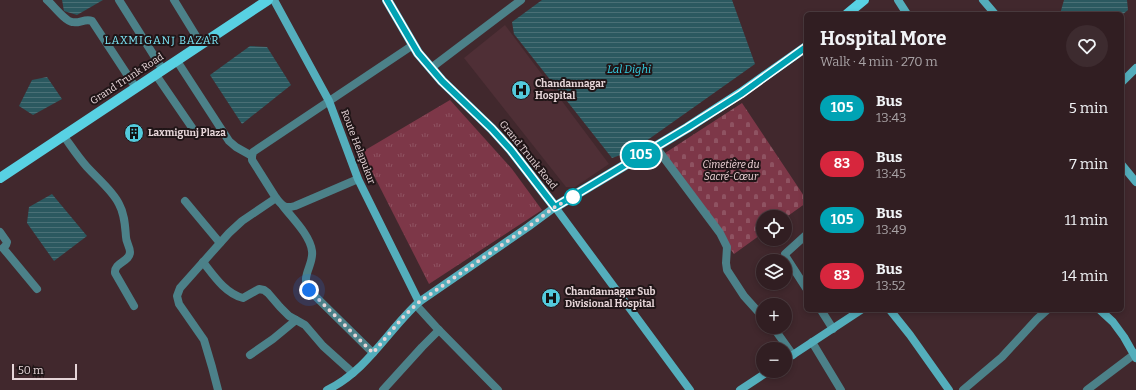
<!DOCTYPE html>
<meta charset="utf-8">
<style>
:root{--surface:#311e22;--page:#3d2b2f;--text:#f1f3f6;--muted:#a8a2a5;--line:#4c3c40}
body{margin:0;font-family:Bitter,serif;background:var(--page);color:var(--text);height:100vh;display:flex;flex-direction:column;font-size:15px;white-space:nowrap}
*{box-sizing:border-box;margin:0}
p{font-size:13px;color:var(--muted)}
.icon{flex:none;width:22px;height:22px;fill:none;stroke:currentColor;stroke-width:2;stroke-linecap:round;stroke-linejoin:round}
.map{position:relative;flex:1;overflow:hidden}
.drawer{position:absolute;left:804px;top:12px;width:320px;height:300px;display:flex;flex-direction:column;background:var(--surface);border-radius:6px;box-shadow:0 2px 6px #0003,0 0 0 1px var(--line)}
.drawer>*{flex:none}
.badge{padding:0 8px;border-radius:13px;font-size:14px;line-height:26px}
.tools{position:absolute;left:756px;top:210px;display:grid;gap:8px}
.tools a{display:grid;place-items:center;width:36px;height:36px;border-radius:50%;background:var(--surface);box-shadow:0 2px 6px #0003,0 0 0 1px var(--line);font-size:20px}
.scale{position:absolute;left:12px;bottom:10px;width:65px;box-sizing:border-box;padding-left:4px;border:2px solid #e6d5d8;border-top:0;font-size:11px;line-height:14px;white-space:nowrap;color:#e6d5d8;-webkit-text-stroke:3px #201517;paint-order:stroke}
.you{position:absolute;width:20px;height:20px;margin:-10px;border:3px solid #fff;border-radius:50%;background:#1a73e8;box-shadow:0 0 0 6px #1a73e833}
.map>.badge{position:absolute;translate:-50% -50%;box-shadow:0 0 0 2px #fff}
.round{display:grid;place-items:center;flex:none;width:42px;height:42px;border-radius:21px;background:var(--page)}
.headline{display:flex;align-items:center;justify-content:space-between;height:68px;padding:0 16px}
h1{font-size:19px;font-weight:700;line-height:30px}
ul{padding:0;list-style:none}
li{display:flex;align-items:center;gap:12px;height:56px;padding:0 16px}
li div{flex:1}
li b{display:block;font-size:15px}
li em{font-style:normal}
li .badge{min-width:44px;font-weight:700;text-align:center}
.map>svg:first-child{display:block}
.built{fill:#4f2f36}
.cemetery{fill:url(#cemetery-stones)}
.park{fill:url(#park-tufts)}
.water{fill:url(#water-rules)}
.lines{fill:none;stroke-linecap:round;stroke-linejoin:round}
.street{stroke:#4c8189;stroke-width:8}
.secondary{stroke:#54aebc;stroke-width:8}
.primary{stroke:#58d1e3;stroke-width:10}
.line-casing{stroke:#fff;stroke-width:9}
.line{stroke:#00a3b4;stroke-width:6}
.walk{stroke:#e6d5d8;stroke-width:4;stroke-dasharray:0 7.2}
.stop-dot{fill:#fff;stroke:#00a3b4;stroke-width:2}
.labels{text-anchor:middle;dominant-baseline:central;stroke-width:4;stroke-linejoin:round;paint-order:stroke}
.street-label{font-size:10px;fill:#e6d5d8;stroke:#201517}
.poi-label{font-size:10px;font-weight:bold;fill:#e6d5d8;stroke:#201517;text-anchor:start}
.park-label{font-size:10px;font-style:italic;fill:#f4d8dc;stroke:#201517}
.neighbourhood-label{font-size:11px;letter-spacing:1px;fill:#7de7f7;stroke:#201517}
.water-label{font-size:11px;font-style:italic;fill:#36d4e9;stroke:#201517}
</style>
<div class="map">
<svg width="1136" height="390" viewBox="0 0 1136 390">
<defs>
<pattern id="cemetery-stones" width="16" height="16" patternUnits="userSpaceOnUse"><rect width="16" height="16" fill="#7d3748"/><path d="M2 7V4a2 2 0 0 1 4 0v3zM10 15v-3a2 2 0 0 1 4 0v3z" fill="#8f5362"/></pattern>
<pattern id="park-tufts" width="24" height="20" patternUnits="userSpaceOnUse"><rect width="24" height="20" fill="#7d3748"/><path d="M3 7l-1-3M5 7V3M7 7l1-3M15 17l-1-3M17 17v-4M19 17l1-3" fill="none" stroke="#8f5362"/></pattern>
<pattern id="water-rules" width="6" height="5" patternUnits="userSpaceOnUse"><rect width="6" height="5" fill="#2b5960"/><path d="M0 2.5h6" fill="none" stroke="#4a7076"/></pattern>
</defs>
<rect width="100%" height="100%" fill="#41282d"/>
<!-- built -->
<polygon class="built" points="505,25 609,164 575,187 566,187 464,58"/>
<!-- cemetery -->
<polygon class="cemetery" points="742,103 806,199 806,203 785,218 763,217 763,233 734,254 662,155"/>
<!-- park -->
<polygon class="park" points="450,100 512,169 542,210 429,284 362,152"/>
<!-- water -->
<g class="water">
<polygon points="62,0 103,0 77,15 64,11"/>
<polygon points="542,0 732,0 755,64 632,151 612,158 514,34 512,22"/>
<polygon points="1064,0 1127,0 1128,10 1122,15 1122,14 1060,14"/>
<polygon points="250,46 267,47 291,85 242,124 210,75"/>
<polygon points="47,77 62,99 33,115 19,106 32,80"/>
<polygon points="52,194 87,236 54,261 27,223 29,207"/>
</g>
<g class="lines">
<!-- street -->
<g class="street">
<path d="M 47,0 C 53,5 65,21 72,22 C 79,24 85,18 92,21 L 136,88"/>
<polyline points="119,0 163,70"/>
<polyline points="174,0 201,44"/>
<polyline points="177,61 229,141 236,147 252,156"/>
<polyline points="431,68 521,0"/>
<polyline points="156,75 193,129"/>
<path d="M 63,135 C 71,146 78,157 87,167 C 97,178 113,191 119,204 C 125,215 125,226 126,237 C 126,242 130,247 130,252 C 130,262 114,262 115,273 L 134,306"/>
<polyline points="655,146 720,233 727,247 726,263 727,270 744,296 763,317"/>
<polyline points="276,198 252,160 252,156 253,152 413,45"/>
<polyline points="185,201 220,243"/>
<path d="M 283,206 C 292,218 310,235 312,251 C 314,265 300,276 309,290 L 373,353"/>
<polyline points="0,232 7,242 6,245 3,248 37,289"/>
<polyline points="806,235 785,254 786,257 806,288"/>
<path d="M 203,262 C 214,276 225,293 243,298 L 259,289 L 264,290 L 268,293 L 280,307 L 289,316 L 305,325 L 323,346 L 353,373"/>
<polyline points="416,305 436,327 498,390"/>
<polyline points="821,310 833,329"/>
<polyline points="773,327 793,355"/>
<polyline points="812,342 841,390"/>
<polyline points="250,355 273,339 296,320"/>
<path d="M 218,390 L 212,367 L 204,340 L 179,304 L 177,296 L 180,288 L 229,233 L 242,221 L 276,198 C 283,206 284,209 295,206 L 358,179"/>
<polyline points="383,390 422,347 439,330"/>
<polyline points="963,390 1002,357 1037,319 1047,310"/>
<polyline points="1087,390 1136,353"/>
</g>
<!-- secondary -->
<g class="secondary">
<polyline points="274,0 329,101 358,179 419,302"/>
<polyline points="898,0 907,14"/>
<polyline points="983,0 995,14"/>
<polyline points="1122,82 1136,68"/>
<polyline points="1122,165 1136,182"/>
<polyline points="890,310 910,335 949,390"/>
<polyline points="1100,310 1113,322 1124,337 1136,358"/>
<polyline points="785,360 861,310"/>
<path d="M 327,390 C 367,371 388,330 419,302 L 528,227 L 555,207 L 690,390"/>
<polyline points="740,390 769,371"/>
</g>
<!-- primary -->
<g class="primary">
<polyline points="387,0 418,53 442,81 492,129 511,150 555,207 687,128 741,93 806,47"/>
<polyline points="847,14 864,0"/>
<polyline points="0,178 268,0"/>
</g>
</g>
<g class="lines">
<!-- line casing -->
<g class="line-casing">
<polyline id="line" points="387,0 418,53 442,81 492,129 511,150 555,207 687,128 741,94 806,47"/>
</g>
<!-- line -->
<use href="#line" class="line"/>
<!-- walk -->
<polyline class="walk" points="309,290 373,353 404,316 419,302 528,227 555,207 573,197"/>
</g>
<!-- icons -->
<defs>
<g id="hospital-disc" transform="scale(1)"><circle r="9.5" fill="#53cadc" stroke="#201517"/><path d="M-5-5h3v3.5h4V-5h3V5h-3V1.5h-4V5h-3Z" fill="#111"/></g>
<g id="building-disc" transform="scale(1)"><circle r="9.5" fill="#53cadc" stroke="#201517"/><path d="M-4-6H4V6H1V3H-1V6H-4ZM-2.5-4.3h1.7v1.8h-1.7ZM.8-4.3h1.7v1.8H.8ZM-2.5-1h1.7V.8h-1.7ZM.8-1h1.7V.8H.8Z" fill="#111"/></g>
</defs>
<g fill-rule="evenodd">
<use href="#hospital-disc" x="521" y="90"/>
<use href="#building-disc" x="134" y="133"/>
<use href="#hospital-disc" x="551" y="298"/>
</g>
<!-- markers -->
<circle class="stop-dot" cx="573" cy="197" r="8"/>
<g class="labels">
<!-- street labels -->
<g class="street-label">
<text transform="translate(127 79) rotate(-33)">Grand Trunk Road</text>
<text transform="translate(358 147) rotate(69)">Route Helapukur</text>
<text transform="translate(528 155) rotate(51)">Grand Trunk Road</text>
</g>
<!-- poi labels -->
<g class="poi-label">
<text x="535" y="84">Chandannagar<tspan x="535" dy="12">Hospital</tspan></text>
<text x="148" y="133">Laxmigunj Plaza</text>
<text x="565" y="292">Chandannagar Sub<tspan x="565" dy="12">Divisional Hospital</tspan></text>
</g>
<!-- park labels -->
<g class="park-label">
<text x="731" y="165">Cimetière du<tspan x="731" dy="12">Sacré-Cœur</tspan></text>
</g>
<!-- neighbourhood labels -->
<g class="neighbourhood-label">
<text x="162" y="40">LAXMIGANJ BAZAR</text>
</g>
<!-- water labels -->
<g class="water-label">
<text x="629" y="69">Lal Dighi</text>
</g>
</g>
</svg>
<div class="tools">
<a><svg class="icon" aria-label="locate" viewBox="0 0 24 24"><circle cx="12" cy="12" r="6"/><path d="M12 2v4M12 18v4M2 12h4M18 12h4"/></svg></a>
<a><svg class="icon" aria-label="layers" viewBox="0 0 24 24"><path d="M12 4l9 5-9 5-9-5zM3 14l9 5 9-5"/></svg></a>
<a>+</a>
<a>−</a>
</div>
<div class="scale">50 m</div>
<div class="you" style="left:309px;top:290px"></div>
<b class="badge" style="left:641px;top:155px;background:#00a3b4;color:#fff">105</b>
<section class="drawer">
<div class="headline"><div><h1>Hospital More</h1><p>Walk · 4 min · 270 m</p></div><a class="round"><svg class="icon" aria-label="heart" viewBox="0 0 24 24"><path d="M12 20l-8-8c-3-5 5-10 8-4 3-6 11-1 8 4z"/></svg></a></div>
<ul>
<li><span class="badge" style="background:#00a3b4;color:#fff">105</span><div><b>Bus</b><p>13:43</p></div><em>5 min</em></li>
<li><span class="badge" style="background:#d7263d;color:#fff">83</span><div><b>Bus</b><p>13:45</p></div><em>7 min</em></li>
<li><span class="badge" style="background:#00a3b4;color:#fff">105</span><div><b>Bus</b><p>13:49</p></div><em>11 min</em></li>
<li><span class="badge" style="background:#d7263d;color:#fff">83</span><div><b>Bus</b><p>13:52</p></div><em>14 min</em></li>
</ul>
</section>
</div>
